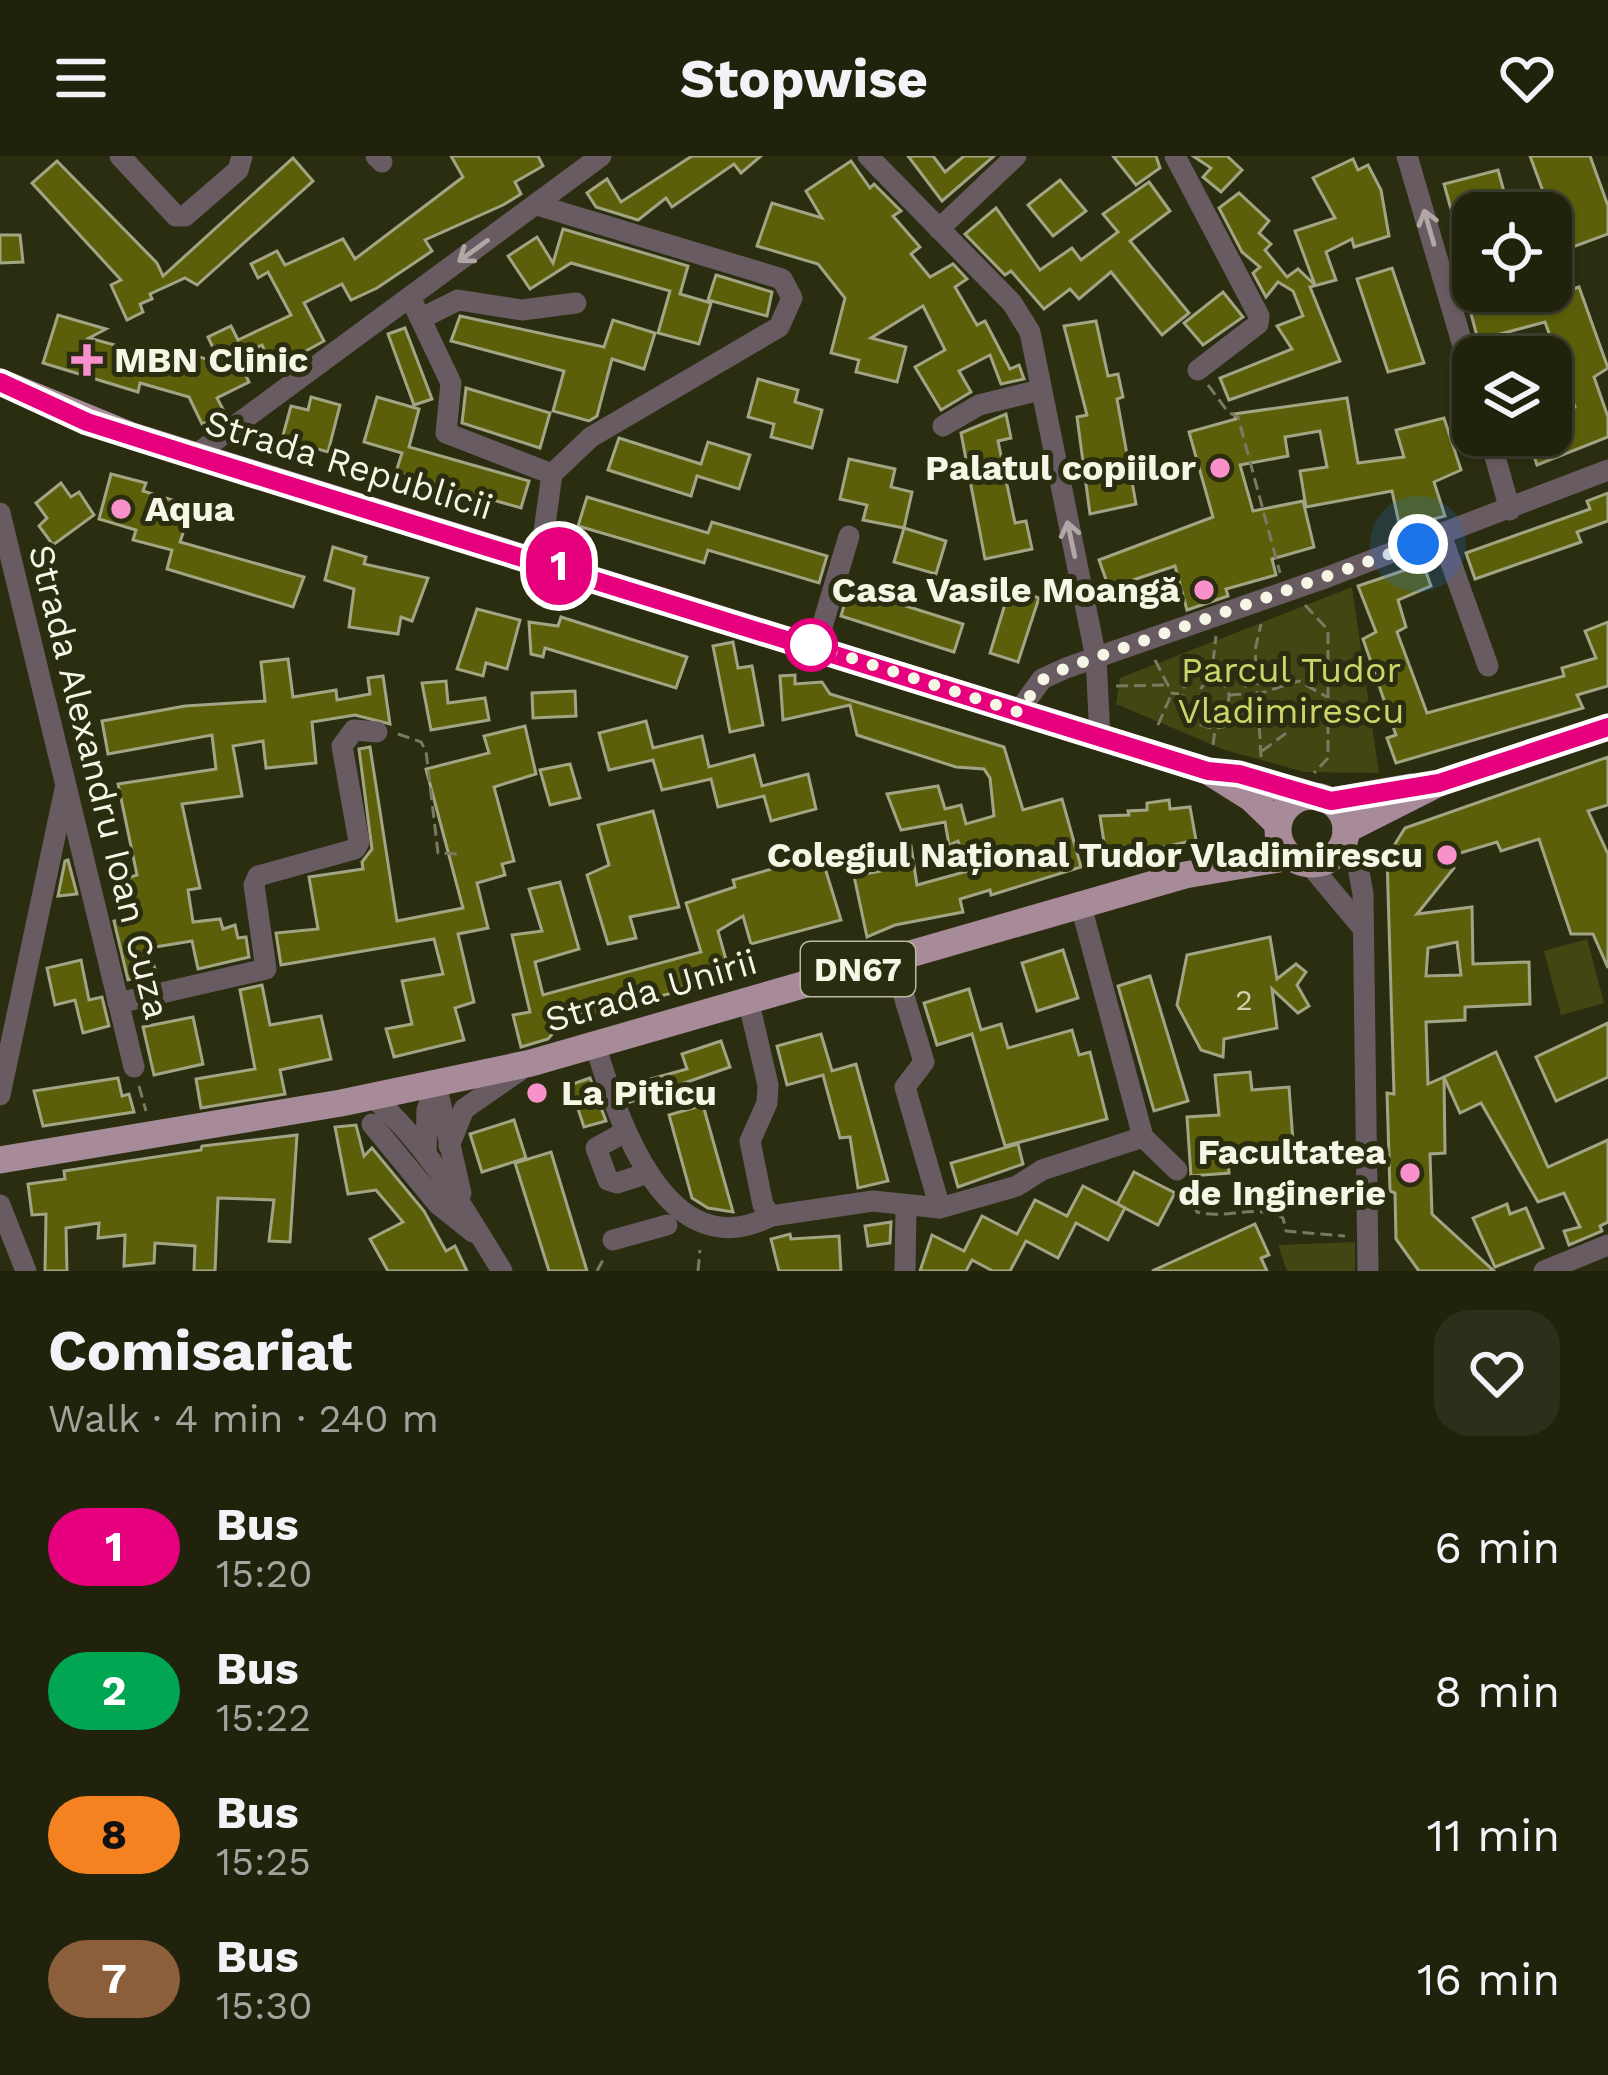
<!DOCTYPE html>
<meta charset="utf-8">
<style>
:root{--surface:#20220c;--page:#2d2f1a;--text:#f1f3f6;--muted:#a2a49d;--line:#3d3f2d}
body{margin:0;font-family:"Work Sans",sans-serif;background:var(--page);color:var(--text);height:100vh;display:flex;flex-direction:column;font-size:45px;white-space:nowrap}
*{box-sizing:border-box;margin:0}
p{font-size:39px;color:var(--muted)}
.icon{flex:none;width:66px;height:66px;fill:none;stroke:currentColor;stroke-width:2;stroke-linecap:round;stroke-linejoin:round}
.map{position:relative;height:1115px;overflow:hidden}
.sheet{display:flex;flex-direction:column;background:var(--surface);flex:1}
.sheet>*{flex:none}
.badge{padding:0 24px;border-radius:39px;font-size:42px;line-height:78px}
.tools{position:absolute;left:1452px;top:36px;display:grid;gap:24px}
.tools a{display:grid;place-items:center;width:120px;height:120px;border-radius:24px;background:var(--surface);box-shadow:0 3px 9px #0004,0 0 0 3px var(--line);font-size:60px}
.you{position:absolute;width:60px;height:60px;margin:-30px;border:9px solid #fff;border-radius:50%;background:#1a73e8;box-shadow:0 0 0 18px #1a73e833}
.map>.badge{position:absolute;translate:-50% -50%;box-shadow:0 0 0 6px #fff}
.round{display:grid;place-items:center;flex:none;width:126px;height:126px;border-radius:36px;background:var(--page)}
.head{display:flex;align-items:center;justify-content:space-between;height:204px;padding:0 48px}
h1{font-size:57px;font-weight:700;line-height:90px}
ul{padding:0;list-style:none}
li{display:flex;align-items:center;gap:36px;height:144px;padding:0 48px}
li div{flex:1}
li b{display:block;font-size:45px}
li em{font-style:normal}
li .badge{min-width:132px;font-weight:700;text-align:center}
header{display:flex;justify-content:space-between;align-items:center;height:156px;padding:0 48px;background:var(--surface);font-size:54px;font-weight:700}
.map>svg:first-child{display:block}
.green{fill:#434513}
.building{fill:#5c5f09;stroke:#a2a584;stroke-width:3;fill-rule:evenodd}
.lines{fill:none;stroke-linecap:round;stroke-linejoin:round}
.path{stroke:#797a62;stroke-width:3;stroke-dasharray:12 6;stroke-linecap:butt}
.minor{stroke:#695b62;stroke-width:21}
.major{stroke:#a78b99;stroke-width:27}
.oneway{stroke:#afa8a4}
.line-casing{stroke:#fff;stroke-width:27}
.line{stroke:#e6007e;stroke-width:18}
.walk{stroke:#f5f6e5;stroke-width:12;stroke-dasharray:0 21.6}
.poi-dot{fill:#f890cb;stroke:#2b2d10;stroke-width:4.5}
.stop-dot{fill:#fff;stroke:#e6007e;stroke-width:6}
.labels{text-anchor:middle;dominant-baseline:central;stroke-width:10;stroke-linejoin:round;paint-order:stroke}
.number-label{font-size:30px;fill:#cfd0ae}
.shield{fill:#2b2d10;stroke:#b8baa5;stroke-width:3}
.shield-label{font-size:33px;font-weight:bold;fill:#f5f6e5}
.poi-label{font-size:36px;font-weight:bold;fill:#f5f6e5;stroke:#2b2d10;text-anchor:end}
.street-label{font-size:36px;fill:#f5f6e5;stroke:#2b2d10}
.park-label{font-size:36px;fill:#ced46a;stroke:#2b2d10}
</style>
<header><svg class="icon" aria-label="menu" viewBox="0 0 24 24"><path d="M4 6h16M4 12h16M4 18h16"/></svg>Stopwise<svg class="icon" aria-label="heart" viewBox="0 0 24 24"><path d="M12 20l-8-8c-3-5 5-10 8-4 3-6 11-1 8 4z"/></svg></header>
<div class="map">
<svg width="1608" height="1115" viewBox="0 0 1608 1115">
<rect width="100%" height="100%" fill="#2b2d10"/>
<!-- green -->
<g class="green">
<polygon points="1352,431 1379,617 1304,616 1225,594 1116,548 1120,522"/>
<polygon points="1587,783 1604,847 1561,859 1544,795"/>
<polygon points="1355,1086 1355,1115 1287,1115 1278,1089"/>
</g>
<!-- building -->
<g class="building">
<polygon points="451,0 538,0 543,10 515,26 521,38 503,49 425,84 432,95 377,132 351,144 342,128 304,147 324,185 273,213 262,189 237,201 249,226 217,242 225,257 202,268 189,241 140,227 138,236 43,207 58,159 106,173 89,182 158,201 161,190 220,207 208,181 231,170 238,184 291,159 268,116 258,122 251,108 277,95 285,109 343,83 355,103 463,21"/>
<polygon points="692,0 761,0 741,17 734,8 672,51 666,42 638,64 596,51 587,37 607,23 621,46"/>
<polygon points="908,0 933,0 945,16 964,0 994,0 942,45"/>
<polygon points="1113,0 1156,0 1160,12 1136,29"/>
<polygon points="1193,0 1227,0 1242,14 1221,36 1203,21 1211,12"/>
<polygon points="1530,0 1590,0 1608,50 1608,78 1551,99 1551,57"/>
<polygon points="293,2 313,25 197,129 185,122 150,138 152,143 140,148 143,156 127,164 111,129 121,124 32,27 57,5 157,107 163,120"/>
<polygon points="1353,3 1358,14 1368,9 1381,34 1389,80 1354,91 1352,83 1326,96 1336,124 1310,131 1340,205 1229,244 1220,222 1292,193 1277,170 1303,160 1293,135 1278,126 1266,141 1253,117 1260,111 1242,96 1219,52 1239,37 1269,65 1259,77 1271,88 1265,94 1287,121 1298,113 1315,129 1295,75 1335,62 1313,22"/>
<polygon points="851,5 870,32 874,28 901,55 893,60 920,91 911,98 930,121 953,108 967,123 955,131 977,169 985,165 1010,213 1019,209 1024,223 1001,228 990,199 959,215 971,236 941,254 915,211 945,194 923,150 871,182 906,191 897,226 856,216 859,204 831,197 845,142 818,108 757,90 772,47 822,62 806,35"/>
<polygon points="1498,14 1508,50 1454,64 1444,28"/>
<polygon points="1060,24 1086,55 1053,80 1028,49"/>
<polygon points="1149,26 1170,55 1130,85 1189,157 1162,179 1111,116 1079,143 1070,133 1044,153 1011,115 1005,119 965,78 996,52 1040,114 1072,92 1081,104 1118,76 1103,58"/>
<polygon points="563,73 688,110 680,138 711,147 699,188 658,177 670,135 571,107 530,133 508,100 537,81 553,107"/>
<polygon points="0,79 20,79 23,106 0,107"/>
<polygon points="1473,88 1473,150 1469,151 1452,94"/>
<polygon points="1392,112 1424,207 1388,216 1357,123"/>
<polygon points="716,119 772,136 767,160 708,144"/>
<polygon points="1579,131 1608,212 1594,221 1608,261 1608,281 1537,309 1527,279 1551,279 1551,259 1575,251 1545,166 1478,184 1470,154 1513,142 1511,135 1538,135 1541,144"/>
<polygon points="1223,136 1243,161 1203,189 1184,167"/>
<polygon points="460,160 604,191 613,164 655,177 644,213 612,203 597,260 589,265 553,255 564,215 451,185"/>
<polygon points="1096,165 1108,220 1118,218 1123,241 1117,243 1136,348 1090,358 1077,261 1087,259 1064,170"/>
<polygon points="405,172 432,243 414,249 388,178"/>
<polygon points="758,223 798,234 795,246 822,254 812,292 771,281 774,268 748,261"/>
<polygon points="466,232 550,257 540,292 462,267"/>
<polygon points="311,241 340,249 328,296 282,283 291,250 308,254"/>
<polygon points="377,241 419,253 409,291 529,325 521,352 396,316 402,297 364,286"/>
<polygon points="1347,242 1358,307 1404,301 1396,274 1444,262 1461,314 1434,326 1445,360 1400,372 1392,335 1306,351 1300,315 1327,311 1320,275 1285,281 1288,300 1240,309 1253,355 1303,345 1314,391 1272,403 1276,419 1226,433 1228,440 1187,454 1175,410 1109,432 1099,404 1213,361 1189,276 1236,263 1234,258"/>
<polygon points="1006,258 1011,282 998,285 1015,367 1026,365 1032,393 985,403 961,277"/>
<polygon points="619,282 701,308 708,286 750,299 739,333 697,320 691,340 608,314"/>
<polygon points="849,303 895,313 891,331 912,336 904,372 863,364 867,349 840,343"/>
<polygon points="111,318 146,327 143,335 192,350 180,386 304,421 293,451 167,413 172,394 133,384 136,374 99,363"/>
<polygon points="61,327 71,341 79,336 94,359 53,389 39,370 47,362 36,347"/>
<polygon points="1608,337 1608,365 1577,376 1581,386 1475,423 1466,397 1590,353 1587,345"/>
<polygon points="587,341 708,377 712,366 827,400 819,427 708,394 704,407 578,370"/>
<polygon points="904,372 946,385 936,418 894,406"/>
<polygon points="333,391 366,401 364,408 428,422 412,465 401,461 398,478 349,471 354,433 325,424"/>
<polygon points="1423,408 1431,430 1398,444 1406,471 1397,476 1427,557 1564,520 1562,512 1596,502 1585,475 1608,466 1608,530 1577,539 1583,552 1396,607 1387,582 1396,579 1363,483 1376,476 1358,430"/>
<polygon points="849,432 963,468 954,496 841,460"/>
<polygon points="1010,432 1039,442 1018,506 990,497"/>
<polygon points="477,453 520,464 507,513 486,507 483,520 457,513"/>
<polygon points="561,461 687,501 676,532 545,492 543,501 531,498 529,466 558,470"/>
<polygon points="733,486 738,512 752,510 763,569 730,576 713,490"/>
<polygon points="288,503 293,541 336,534 337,544 370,538 368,522 383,520 390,568 355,559 312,566 316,607 266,612 263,585 233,590 242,640 182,648 200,732 188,734 193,766 220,763 223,773 235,769 238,782 246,781 249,801 198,813 192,785 149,792 156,817 128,824 114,765 135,760 127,722 137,719 118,628 216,613 212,579 108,598 102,565 185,550 265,545 261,506"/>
<polygon points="795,519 795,528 822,526 830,538 1004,591 1023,654 1062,643 1081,711 991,739 990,734 960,743 963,756 895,769 867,781 854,720 891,713 887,693 911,690 917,729 968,715 958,685 949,689 945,666 901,674 887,638 938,630 945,653 961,649 966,668 994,660 990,622 984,613 956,611 857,579 850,549 783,564 780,520"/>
<polygon points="446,525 448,547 485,542 489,564 431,574 422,527"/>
<polygon points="575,535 576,560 533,562 532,537"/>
<polygon points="646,565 653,592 702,580 709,611 754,599 762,630 808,618 816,653 771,665 764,640 718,651 711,623 662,634 653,604 609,614 599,577"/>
<polygon points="525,570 536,618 494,631 514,705 502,708 505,719 477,727 488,772 458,778 474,846 455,852 464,884 394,901 386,873 412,868 402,825 443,818 434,783 281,809 276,777 318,773 309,721 363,713 362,706 372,693 359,593 370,591 397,765 463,752 426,613 489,597 484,580"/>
<path d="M 1608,601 L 1608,649 L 1588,655 L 1608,698 L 1608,812 L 1593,778 L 1571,778 L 1539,683 L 1501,695 L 1497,686 L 1450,700 L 1454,712 L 1417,758 L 1472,751 L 1473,808 L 1529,806 L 1530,848 L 1465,851 L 1465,864 L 1426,866 L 1428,928 L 1444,921 L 1445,997 L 1430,998 L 1432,1058 L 1494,1115 L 1419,1115 L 1396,1083 L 1395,1037 L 1390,1035 L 1387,937 L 1394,938 L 1387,701 L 1405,672 ZM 1457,786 L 1461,819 L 1426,820 L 1428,792 Z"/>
<polygon points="570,608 580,642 550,649 540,614"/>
<polygon points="1169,644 1170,653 1190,651 1196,684 1145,695 1144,689 1105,693 1100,660 1129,659 1128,655 1147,654 1147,647"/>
<polygon points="653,655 679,751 630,761 636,782 608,788 587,719 609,709 598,669"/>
<polygon points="821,699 841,764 751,788 743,760 718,775 731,822 583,860 582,855 550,854 555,875 548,883 521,891 513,859 530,856 512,779 542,775 529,733 560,726 579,793 535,806 543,839 701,796 686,747 735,731 733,724"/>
<polygon points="68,704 77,738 58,740 65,705"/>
<polygon points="1270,781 1277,823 1296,808 1306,816 1297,829 1309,850 1298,857 1272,833 1277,872 1224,883 1223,901 1201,894 1177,849 1187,799"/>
<polygon points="1063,794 1078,842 1037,855 1022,807"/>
<polygon points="81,804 89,844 102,841 109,870 83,877 75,844 55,849 47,812"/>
<polygon points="1150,820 1188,945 1154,955 1118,830"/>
<polygon points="262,829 270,869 321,860 331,903 280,914 285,938 201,952 196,923 255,913 240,834"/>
<polygon points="969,833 981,874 1001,868 1008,892 1072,874 1079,899 1090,896 1107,963 1005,990 972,878 937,889 924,847"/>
<polygon points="193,861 203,908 154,919 143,871"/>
<polygon points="1608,867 1608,921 1556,945 1536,901"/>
<polygon points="821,878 832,915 856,908 888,1025 858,1032 850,981 840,982 823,919 787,929 777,890"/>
<polygon points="721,885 730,911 630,946 625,930 687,913 682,898"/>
<polygon points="1496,896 1548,1011 1608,984 1608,1066 1600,1070 1602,1075 1569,1089 1564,1075 1580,1071 1564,1037 1538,1046 1481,947 1460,957 1444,921"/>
<polygon points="1250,916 1252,934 1289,931 1293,986 1227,992 1229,1017 1191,1020 1187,961 1219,959 1215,919"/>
<polygon points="118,922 122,940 129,938 134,956 43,970 34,935"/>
<polygon points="590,922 606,965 584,971 570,929"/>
<polygon points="703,949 733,1056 708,1052 692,1042 669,959"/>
<polygon points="514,964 526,1002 482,1016 470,978"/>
<polygon points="356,969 364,1000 372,992 424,1055 446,1095 455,1090 467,1115 388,1115 370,1083 403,1066 376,1034 348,1038 335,971"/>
<polygon points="297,979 290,1086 269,1085 274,1044 218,1042 215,1115 194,1115 195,1090 155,1087 154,1107 124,1110 125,1079 98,1082 99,1067 66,1072 67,1115 45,1115 46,1058 32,1059 28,1028 65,1023 64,1015 201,994 202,990"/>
<polygon points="1018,988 1023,1008 958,1031 951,1007"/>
<polygon points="551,996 587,1115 549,1115 515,1007"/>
<polygon points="1134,1016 1175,1037 1158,1069 1117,1048"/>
<polygon points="1083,1030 1125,1052 1108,1084 1076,1067 1058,1102 1026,1085 1010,1115 993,1115 972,1104 966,1115 920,1115 932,1079 964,1095 982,1060 1017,1078 1035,1044 1067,1060"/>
<polygon points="1507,1048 1510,1058 1526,1052 1543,1092 1495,1111 1473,1062"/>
<polygon points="891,1066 890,1087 868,1090 865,1070"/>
<polygon points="1255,1068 1269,1099 1261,1102 1267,1115 1152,1115"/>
<polygon points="790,1078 791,1083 839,1080 841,1115 779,1115 771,1083"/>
</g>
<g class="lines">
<!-- path -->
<g class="path">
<polyline points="1208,229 1228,256 1238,261 1280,417"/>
<polyline points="1305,449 1328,474 1328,602 1314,617"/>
<polyline points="1155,504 1172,537 1179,538"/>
<circle cx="1215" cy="540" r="32"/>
<polyline points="1211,524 1216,480"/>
<circle cx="1214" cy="540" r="15"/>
<polyline points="1116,530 1167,529"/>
<polyline points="1229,539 1245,538"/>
<polyline points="1255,539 1299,525 1327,541"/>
<polyline points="1158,569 1171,539"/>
<polyline points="398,578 421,586 426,595 438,697 459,698"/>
<polyline points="1213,589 1217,557"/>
<polyline points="1262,595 1289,575"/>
<polyline points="1261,601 1255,494 1261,468"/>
<polyline points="139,930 146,955"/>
<path d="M 1185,1032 L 1197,1056 C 1224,1064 1259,1047 1283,1062 L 1286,1075 L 1345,1080"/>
<polyline points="597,1115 604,1102"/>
<polyline points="698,1115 700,1094"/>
</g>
<!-- minor -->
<g class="minor">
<polyline points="120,0 176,60 185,60 238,14 242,0"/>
<polyline points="376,0 382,6"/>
<polyline points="868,0 1012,147 1030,176 1096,502 1100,582"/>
<polyline points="1175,0 1259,160 1258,168 1198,214"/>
<polyline points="1407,0 1473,224"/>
<polyline points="537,49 782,123 792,142 779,171 591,281 552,318"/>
<polyline points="939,73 1016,0"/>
<polyline points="410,141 451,227 446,277 552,318 540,404"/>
<polyline points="422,162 458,144 522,154 576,147"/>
<polyline points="943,270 979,249 1040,234"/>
<polyline points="1489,279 1510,354"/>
<polyline points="194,300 601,0"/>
<polyline points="0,357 134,911"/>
<polyline points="1441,379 1488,510"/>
<polyline points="816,491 849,380"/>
<polyline points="1018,556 1042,523 1066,512 1325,422 1608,314"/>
<polyline points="1343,688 1358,711 1363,738 1368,1115"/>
<polyline points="1310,709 1361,770"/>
<polyline points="893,804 924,906 905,931 940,1052"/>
<polyline points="748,843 768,929 767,947 750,985 763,1049 771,1060 873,1045 940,1052 1017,1030 1042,1014 1143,981 1081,750"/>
<polyline points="118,847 266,813 254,729 258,720 355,693 359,686 342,590 354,574 377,576"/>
<path d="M 595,888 C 617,961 666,1115 771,1060"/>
<polyline points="436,928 461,1037"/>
<polyline points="0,939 65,633"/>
<path d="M 373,941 C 428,989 464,1053 502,1115"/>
<polyline points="372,968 438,1048 473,1076"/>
<polyline points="623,977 596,992 608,1024 617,1027 642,1019"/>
<polyline points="1143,981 1177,1014"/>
<polyline points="449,990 464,953 519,915"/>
<polyline points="426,998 427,954 436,929"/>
<polyline points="0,1049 26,1115"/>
<polyline points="613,1084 667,1069"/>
<polyline points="905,1115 906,1051"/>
<polyline points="1544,1115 1608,1089"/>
</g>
<!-- major -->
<g class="major">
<polyline points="0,226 132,280 1208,615 1251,642 1278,668"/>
<polyline points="1224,617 1309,640"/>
<circle cx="1312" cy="674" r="34"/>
<polyline points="1331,645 1411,631"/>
<polyline points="1346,674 1439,627 1608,571"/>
<polyline points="0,1004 341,947 531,907 1185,719 1290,701"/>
</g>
</g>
<!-- one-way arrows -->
<defs><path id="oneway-shaft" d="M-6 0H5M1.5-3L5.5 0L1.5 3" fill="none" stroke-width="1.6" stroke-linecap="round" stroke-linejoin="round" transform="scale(3)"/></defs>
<g class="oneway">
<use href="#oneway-shaft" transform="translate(1429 71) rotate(-106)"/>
<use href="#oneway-shaft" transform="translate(473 95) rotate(144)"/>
<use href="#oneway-shaft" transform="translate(1071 383) rotate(-102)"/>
</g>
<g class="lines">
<!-- line casing -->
<g class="line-casing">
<polyline id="line" points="0,226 87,266 194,300 1208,615 1239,618 1331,645 1439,627 1608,571"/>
</g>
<!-- line -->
<use href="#line" class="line"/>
<!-- walk -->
<polyline class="walk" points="811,489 1018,556 1042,524 1066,512 1418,388"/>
</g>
<!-- markers -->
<g class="poi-dot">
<path d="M81 186h12v12h12v12h-12v12h-12v-12h-12v-12h12z"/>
<circle cx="1220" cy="312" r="12"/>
<circle cx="121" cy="353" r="12"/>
<circle cx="1204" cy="434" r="12"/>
<circle cx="1447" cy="699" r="12"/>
<circle cx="537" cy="937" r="12"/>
<circle cx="1410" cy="1017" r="12"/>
</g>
<circle class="stop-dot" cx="811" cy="489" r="24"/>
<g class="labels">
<!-- number labels -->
<g class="number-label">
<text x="1244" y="843">2</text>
</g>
<!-- shield labels -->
<rect class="shield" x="801" y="786" width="114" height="54" rx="9"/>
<g class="shield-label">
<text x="858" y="813">DN67</text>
</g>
<!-- poi labels -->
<g class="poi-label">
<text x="114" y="204" text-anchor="start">MBN Clinic</text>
<text x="1196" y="312">Palatul copiilor</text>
<text x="145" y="353" text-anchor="start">Aqua</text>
<text x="1180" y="434">Casa Vasile Moangă</text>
<text x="1423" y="699">Colegiul Național Tudor Vladimirescu</text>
<text x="561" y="937" text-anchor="start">La Piticu</text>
<text x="1386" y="996">Facultatea<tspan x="1386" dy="41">de Inginerie</tspan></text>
</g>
<!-- street labels -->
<g class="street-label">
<text transform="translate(349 309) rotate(17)">Strada Republicii</text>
<text transform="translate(99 626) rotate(76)">Strada Alexandru Ioan Cuza</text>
<text transform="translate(651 835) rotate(-16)">Strada Unirii</text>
</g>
<!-- park labels -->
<g class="park-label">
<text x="1291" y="514">Parcul Tudor<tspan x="1291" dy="41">Vladimirescu</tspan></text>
</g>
</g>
</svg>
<div class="tools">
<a><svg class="icon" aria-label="locate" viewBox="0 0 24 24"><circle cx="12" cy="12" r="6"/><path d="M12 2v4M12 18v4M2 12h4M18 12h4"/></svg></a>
<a><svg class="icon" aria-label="layers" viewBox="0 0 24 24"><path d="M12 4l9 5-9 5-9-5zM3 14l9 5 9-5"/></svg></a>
</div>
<div class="you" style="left:1418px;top:388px"></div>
<b class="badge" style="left:559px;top:410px;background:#e6007e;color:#fff">1</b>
</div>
<section class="sheet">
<div class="head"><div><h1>Comisariat</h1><p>Walk · 4 min · 240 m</p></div><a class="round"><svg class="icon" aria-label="heart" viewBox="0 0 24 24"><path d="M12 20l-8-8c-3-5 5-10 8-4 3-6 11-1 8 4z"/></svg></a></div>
<ul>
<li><span class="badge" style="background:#e6007e;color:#fff">1</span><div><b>Bus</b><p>15:20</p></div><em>6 min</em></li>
<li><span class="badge" style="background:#00a651;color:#fff">2</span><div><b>Bus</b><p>15:22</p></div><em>8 min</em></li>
<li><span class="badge" style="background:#f58220;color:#111">8</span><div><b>Bus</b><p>15:25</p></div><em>11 min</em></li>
<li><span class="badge" style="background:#8b5e3c;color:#fff">7</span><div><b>Bus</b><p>15:30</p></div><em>16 min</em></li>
</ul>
</section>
